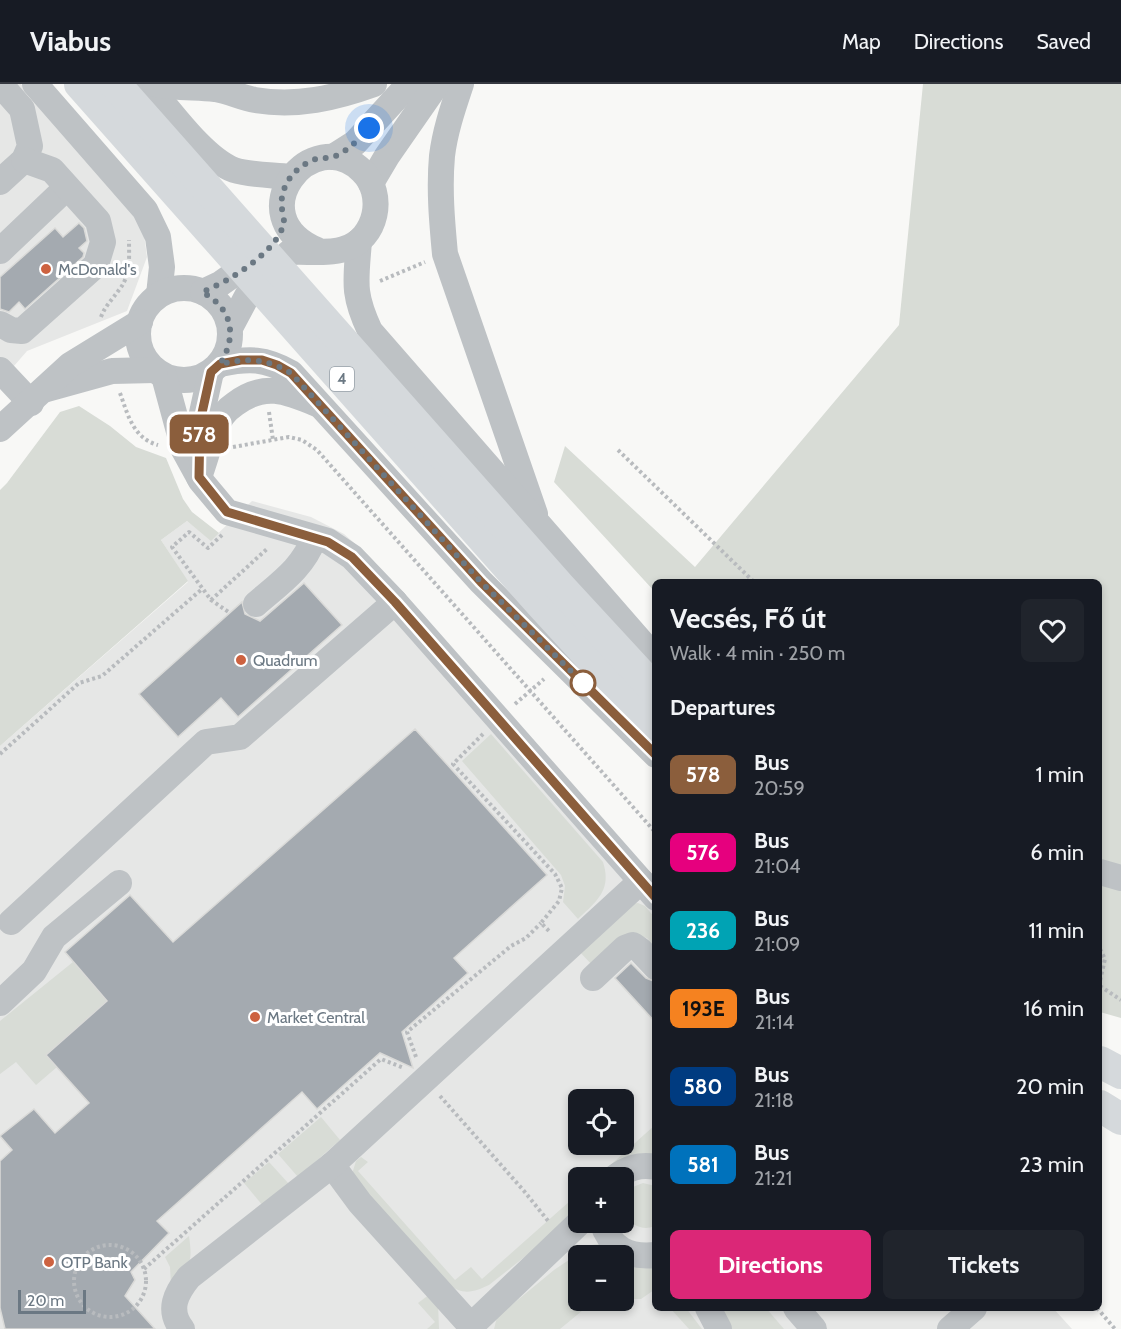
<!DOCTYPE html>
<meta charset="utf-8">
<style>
:root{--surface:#171b24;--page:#20242c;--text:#f1f3f6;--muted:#9ea1a6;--line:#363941;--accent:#db2777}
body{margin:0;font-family:Cabin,sans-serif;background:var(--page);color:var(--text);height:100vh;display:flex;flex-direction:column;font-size:22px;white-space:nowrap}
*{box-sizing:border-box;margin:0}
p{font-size:20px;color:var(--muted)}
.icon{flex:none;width:33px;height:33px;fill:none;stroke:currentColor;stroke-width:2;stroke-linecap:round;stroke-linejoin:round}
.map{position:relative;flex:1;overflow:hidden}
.side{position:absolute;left:652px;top:495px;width:450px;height:732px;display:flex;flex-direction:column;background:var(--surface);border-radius:9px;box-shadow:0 3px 9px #0003}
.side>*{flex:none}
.badge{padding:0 12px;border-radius:9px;font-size:21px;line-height:39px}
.buttons{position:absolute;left:568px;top:1005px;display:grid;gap:12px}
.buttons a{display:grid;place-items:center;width:66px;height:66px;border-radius:9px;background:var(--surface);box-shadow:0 3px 9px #0003;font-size:30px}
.scale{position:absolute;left:18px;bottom:15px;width:68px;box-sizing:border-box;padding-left:6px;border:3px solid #6b7883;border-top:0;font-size:16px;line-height:21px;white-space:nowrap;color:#6b7883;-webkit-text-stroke:4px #fff;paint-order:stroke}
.you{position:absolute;width:30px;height:30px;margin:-15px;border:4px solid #fff;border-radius:50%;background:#1a73e8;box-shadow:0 0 0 9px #1a73e833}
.map>.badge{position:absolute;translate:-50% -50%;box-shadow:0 0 0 3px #fff}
h2{padding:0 18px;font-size:22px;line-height:54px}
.round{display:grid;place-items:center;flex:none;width:63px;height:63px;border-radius:9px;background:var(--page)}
.head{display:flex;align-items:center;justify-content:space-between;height:102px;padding:0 18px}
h1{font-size:28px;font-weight:700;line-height:45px}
.primary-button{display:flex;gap:12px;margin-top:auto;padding:12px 18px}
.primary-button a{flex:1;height:69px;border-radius:9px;background:var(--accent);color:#fff;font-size:24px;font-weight:700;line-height:69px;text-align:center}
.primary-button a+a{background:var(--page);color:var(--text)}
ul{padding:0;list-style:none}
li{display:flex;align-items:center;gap:18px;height:78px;padding:0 18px}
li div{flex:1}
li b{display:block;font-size:22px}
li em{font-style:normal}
li .badge{min-width:66px;font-weight:700;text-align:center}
header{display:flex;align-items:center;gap:36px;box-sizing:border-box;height:84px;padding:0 30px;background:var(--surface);border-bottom:2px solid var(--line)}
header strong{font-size:28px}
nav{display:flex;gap:33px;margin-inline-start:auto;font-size:21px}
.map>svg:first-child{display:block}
.built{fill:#e6e7e6;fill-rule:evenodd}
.green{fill:#d8dcd6}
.building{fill:#a4aab0;stroke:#dadad8;stroke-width:1.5}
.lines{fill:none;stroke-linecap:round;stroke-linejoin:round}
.path{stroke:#b8bbbe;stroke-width:4;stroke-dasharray:3 3;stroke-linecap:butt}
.minor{stroke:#bec2c5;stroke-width:26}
.major{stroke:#d5d9dc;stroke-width:32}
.line-casing{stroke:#fff;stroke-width:14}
.line{stroke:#8b5e3c;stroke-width:9}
.walk{stroke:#6b7883;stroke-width:6;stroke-dasharray:0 10.8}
.poi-dot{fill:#cd6240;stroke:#fff;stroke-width:2}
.stop-dot{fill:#fff;stroke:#8b5e3c;stroke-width:3}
.labels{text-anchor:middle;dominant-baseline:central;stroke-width:6;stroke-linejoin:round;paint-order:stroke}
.shield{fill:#fff;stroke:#97a0a8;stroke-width:1.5}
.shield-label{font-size:15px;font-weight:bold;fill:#6b7883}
.poi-label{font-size:16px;fill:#6b7883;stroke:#fff;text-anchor:start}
</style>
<header>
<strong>Viabus</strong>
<nav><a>Map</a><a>Directions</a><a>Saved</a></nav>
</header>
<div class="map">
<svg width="1121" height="1245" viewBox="0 0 1121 1245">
<rect width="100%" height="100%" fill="#f8f8f6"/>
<!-- built -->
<g class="built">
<polygon points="0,0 21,0 143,143 147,173 127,227 27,267 0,298"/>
<path d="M 252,417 L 311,433 L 344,450 L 370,473 L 655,799 L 656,1224 L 1053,1224 L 1072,1245 L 0,1245 L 0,662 L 188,498 L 161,456 L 187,437 L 211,456 ZM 579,1016 L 624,1016 L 624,1060 L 579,1060 ZM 579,1094 L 624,1094 L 624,1138 L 579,1138 ZM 579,1172 L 624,1172 L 624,1216 L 579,1216 Z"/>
</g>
<!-- green -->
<g class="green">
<polygon points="923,0 1121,0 1121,934 1100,928 1100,498 656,498 655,508 554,398 565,362 695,483 899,241"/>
<polygon points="79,322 110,342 136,363 166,374 183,415 192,428 219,449 211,457 187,437 161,456 188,497 0,662 0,406 7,399 60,328"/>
<path d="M 491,650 L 603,778 C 612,806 597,817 578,835 L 563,818 L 565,802 L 561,791 L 462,677 Z"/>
<polygon points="638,819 645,822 655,834 655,863 647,854 638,852 594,883 578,866 630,820"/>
<polygon points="73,878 107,917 47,971 57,983 36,1001 16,978 0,990 0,937"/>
<polygon points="321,1033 340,1056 298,1093 278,1070"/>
<polygon points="655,1041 655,1068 653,1070 620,1079 602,1093 596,1094"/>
<path d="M 361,1073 L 368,1078 L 358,1087 L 455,1196 L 471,1183 L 482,1195 L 579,1109 L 579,1130 L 489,1201 C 478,1206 469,1210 458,1206 C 439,1200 369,1110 352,1090 L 356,1077 Z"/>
<polygon points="269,1078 289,1100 263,1122 244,1099"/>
<path d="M 643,1099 L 655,1102 L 655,1142 C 643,1147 633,1142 625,1132 L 625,1111 L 633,1103 Z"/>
<path d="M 189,1152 C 193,1180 190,1181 171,1201 L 170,1183 L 165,1173 Z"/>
<polygon points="599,1160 613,1171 579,1172 579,1216 594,1217 560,1245 494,1245 497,1233 554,1186 591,1161"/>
<polygon points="624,1176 649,1179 655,1185 655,1207 654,1206 641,1215 624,1215"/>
<polygon points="430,1210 438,1219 439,1245 427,1245 435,1238 418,1219"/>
<polygon points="670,1224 686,1224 702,1245 689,1245"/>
<polygon points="713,1224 766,1224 784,1245 730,1245"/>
</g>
<!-- building -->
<g class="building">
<polygon points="79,139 84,144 87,157 79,164 84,169 83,173 25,225 19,218 9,228 0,225 0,193 55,144 63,153"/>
<polygon points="304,499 342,541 238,633 221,614 178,653 139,610 242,518 245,530 260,537"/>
<polygon points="415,645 547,791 454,874 468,889 402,948 413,984 380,969 317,1025 302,1008 157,1137 169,1149 131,1188 135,1196 125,1212 155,1245 5,1245 0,1224 0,1077 12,1066 0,1052 34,1025 55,1049 89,1019 46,971 107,917 65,868 130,811 173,858"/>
<polygon points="631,879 646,894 656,898 656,939 615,894"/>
</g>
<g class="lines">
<!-- path -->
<g class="path">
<polyline points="380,197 425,178"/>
<path d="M 101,233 C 105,222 112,216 119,206 C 131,191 129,174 129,156"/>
<path d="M 120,309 C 128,331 133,354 158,361"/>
<polyline points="269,328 273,356"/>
<polyline points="233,363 289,353 302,356 317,366 656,749"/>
<polyline points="618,366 754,498"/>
<polyline points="222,451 208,464 189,448 172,463 211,516 230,529"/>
<polyline points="211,516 268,464"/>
<polyline points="515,620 544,595"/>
<polyline points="483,650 453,680 555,790 562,804 559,817 541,839 551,849"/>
<polyline points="0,670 79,599 102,592 202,505"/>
<polyline points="1100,865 1105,875 1100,897"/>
<polyline points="1100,902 1121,916"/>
<polyline points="416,973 407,948 511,862 526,854 541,839"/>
<polyline points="440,1012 524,1107 549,1138"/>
<circle cx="110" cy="1197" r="36"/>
<polyline points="144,1185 381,975 404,984"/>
<polyline points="1097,1224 1115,1245"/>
</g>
<!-- minor -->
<g class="minor">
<polyline points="0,0 22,25 30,62 24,76 0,98"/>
<polyline points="35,0 145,126 158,153 162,183 159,211"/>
<path d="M 147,0 C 169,25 203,74 234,86 C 249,91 274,91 290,93"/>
<path d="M 155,0 C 175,4 194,3 215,5 C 229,7 242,14 255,16 C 297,23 335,14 374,0"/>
<path d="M 461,0 C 453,24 445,47 442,72 C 439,105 442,138 445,170 L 535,430"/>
<polyline points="333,73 355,59 409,0"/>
<polyline points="371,99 387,72 437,0"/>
<path d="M 359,157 C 356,197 352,209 370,247 L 656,575"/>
<polyline points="0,167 62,108 64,100"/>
<circle cx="184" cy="250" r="46"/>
<polyline points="203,208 220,200 258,173"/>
<polyline points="0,240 11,246 22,247 96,181 103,158 98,137 52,86 24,76"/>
<path d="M 230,244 L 247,212 L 261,193 L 290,168 C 306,167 330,170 344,165 C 377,155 386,110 362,87 C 312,37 237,132 317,166"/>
<path d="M 220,280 C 249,274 265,274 291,289 L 481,498 L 656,671"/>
<polyline points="0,286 31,319"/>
<polyline points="164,292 184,366 201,397 227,428 328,457 352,473 395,518 656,814"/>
<polyline points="47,305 112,287 155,286"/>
<polyline points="0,345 70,281 140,238"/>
<polyline points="198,367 200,338 211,288"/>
<path d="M 199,393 C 205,377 209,360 215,345 C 219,335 226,326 235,320 C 264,298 286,307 317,320"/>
<path d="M 256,520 C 280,499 303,484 314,454"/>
<polyline points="1100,788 1121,794"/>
<polyline points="11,838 206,658 240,653 395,518"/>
<polyline points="593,894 625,864 633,861 640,866 656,883"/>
<polyline points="0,919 34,887 54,853 119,799"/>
<polyline points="332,1081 360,1119 471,1242 580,1138"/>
<path d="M 614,1094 C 628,1084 639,1080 656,1083"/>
<path d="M 602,1138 C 611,1165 628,1174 656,1171"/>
<polyline points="708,1224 719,1245"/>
<polyline points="796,1224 814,1245"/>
<path d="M 182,1245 C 167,1226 176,1209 189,1193 L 332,1081 L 641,797"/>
<polyline points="950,1245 974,1224"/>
</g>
<!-- major -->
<g class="major">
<polyline points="80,0 542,521 656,645"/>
<polyline points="115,0 560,503 656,607"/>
<polyline points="1100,978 1121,989"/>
<polyline points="1100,1022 1121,1035"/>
</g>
</g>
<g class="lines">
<!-- line casing -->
<g class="line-casing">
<polyline id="line" points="656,671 481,498 291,289 277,281 262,276 241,276 220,280 211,288 200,338 199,393 227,428 328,458 352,473 395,518 656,814"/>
</g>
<!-- line -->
<use href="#line" class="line"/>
<!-- walk -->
<path class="walk" d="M 369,44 C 359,55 347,68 333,73 C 329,74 324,74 320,74 C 309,76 300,83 293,90 C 285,99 280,113 282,124 C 282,128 284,134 284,138 C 279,167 228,198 202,208 C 232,224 238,251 220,280 C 249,274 265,274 291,289 L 481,498 L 583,599"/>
</g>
<!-- markers -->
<g class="poi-dot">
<circle cx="46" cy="185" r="6"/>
<circle cx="241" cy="576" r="6"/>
<circle cx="255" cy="933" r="6"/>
<circle cx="49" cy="1178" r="6"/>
</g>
<circle class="stop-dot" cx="583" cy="599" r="12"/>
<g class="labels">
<!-- shield labels -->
<rect class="shield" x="330" y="283" width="24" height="24" rx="4.5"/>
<g class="shield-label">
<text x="342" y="295">4</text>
</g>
<!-- poi labels -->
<g class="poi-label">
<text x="58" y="185">McDonald's</text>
<text x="253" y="576">Quadrum</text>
<text x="267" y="933">Market Central</text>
<text x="61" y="1178">OTP Bank</text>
</g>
</g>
</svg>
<div class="buttons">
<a><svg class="icon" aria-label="locate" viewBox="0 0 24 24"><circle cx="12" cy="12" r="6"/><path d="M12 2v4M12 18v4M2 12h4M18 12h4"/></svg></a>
<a>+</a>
<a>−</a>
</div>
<div class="scale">20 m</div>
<div class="you" style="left:369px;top:44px"></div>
<b class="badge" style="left:199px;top:350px;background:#8b5e3c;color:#fff">578</b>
<section class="side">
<div class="head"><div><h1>Vecsés, Fő út</h1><p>Walk · 4 min · 250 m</p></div><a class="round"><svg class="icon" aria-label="heart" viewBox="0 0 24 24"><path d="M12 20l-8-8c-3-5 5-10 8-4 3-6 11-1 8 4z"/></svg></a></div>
<h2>Departures</h2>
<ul>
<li><span class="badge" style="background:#8b5e3c;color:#fff">578</span><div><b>Bus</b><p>20:59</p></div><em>1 min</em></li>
<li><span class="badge" style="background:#e6007e;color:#fff">576</span><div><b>Bus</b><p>21:04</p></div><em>6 min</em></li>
<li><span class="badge" style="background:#00a3b4;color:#fff">236</span><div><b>Bus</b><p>21:09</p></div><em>11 min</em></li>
<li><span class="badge" style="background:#f58220;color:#111">193E</span><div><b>Bus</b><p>21:14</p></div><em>16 min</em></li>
<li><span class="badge" style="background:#003b80;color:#fff">580</span><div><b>Bus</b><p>21:18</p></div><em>20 min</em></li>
<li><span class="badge" style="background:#0072bc;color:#fff">581</span><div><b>Bus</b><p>21:21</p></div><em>23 min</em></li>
</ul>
<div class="primary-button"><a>Directions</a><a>Tickets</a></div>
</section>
</div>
